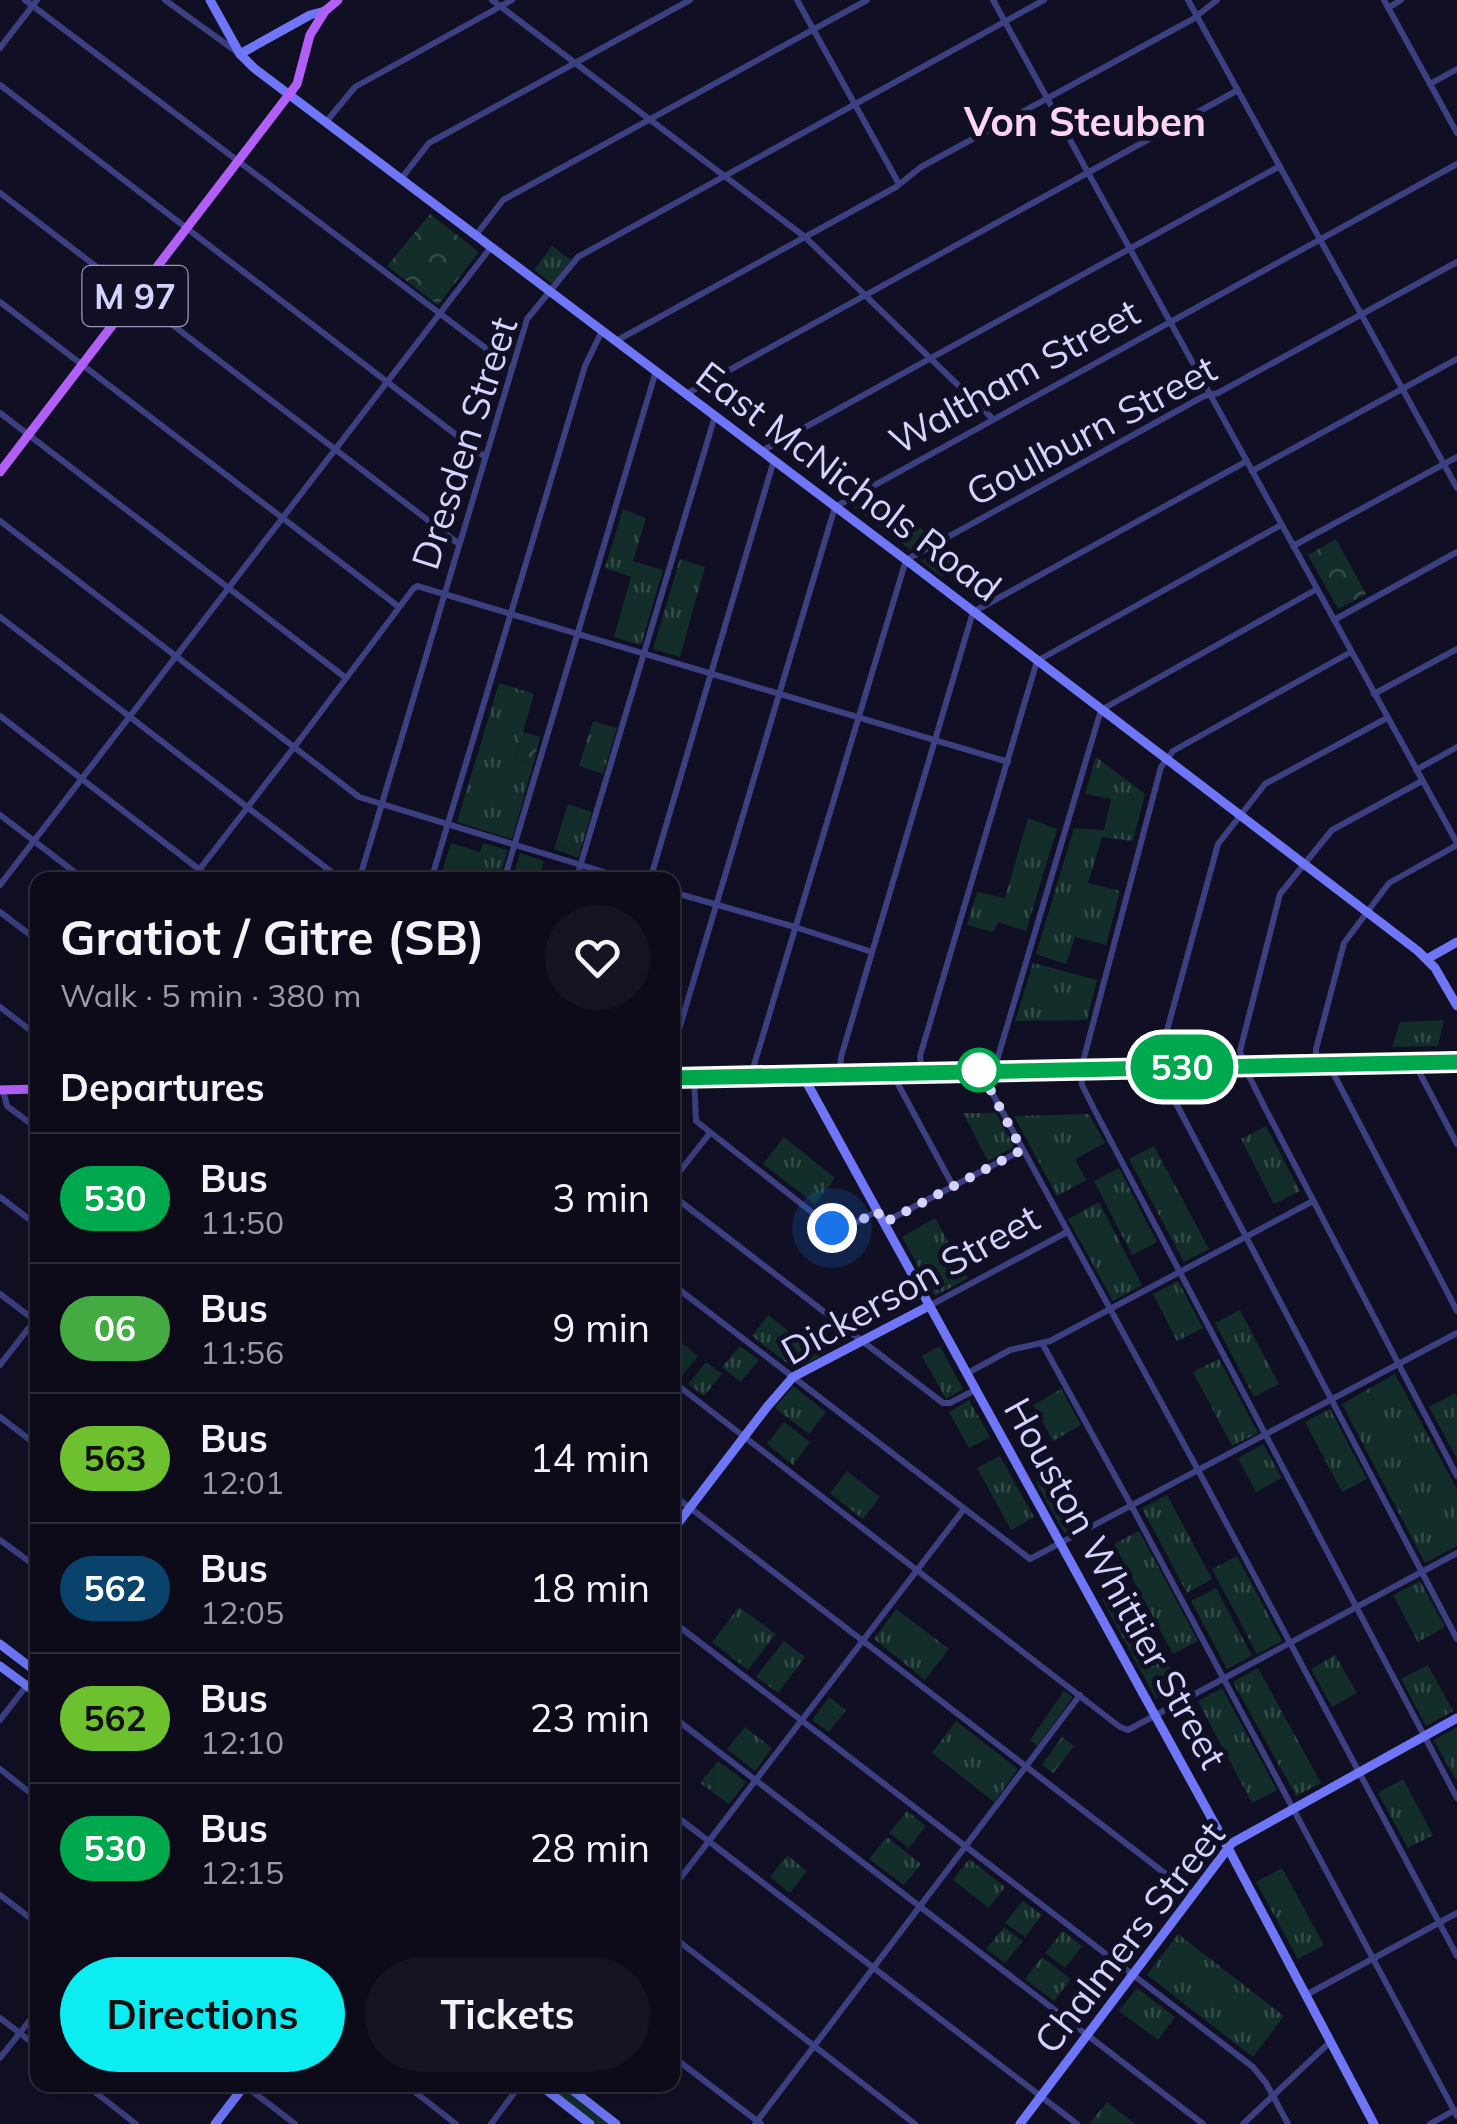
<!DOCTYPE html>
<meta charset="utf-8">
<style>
:root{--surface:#0d0b1a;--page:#161423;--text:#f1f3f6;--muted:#9a9ba2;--line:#2d2b39;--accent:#0bedf1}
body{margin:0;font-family:Mulish,sans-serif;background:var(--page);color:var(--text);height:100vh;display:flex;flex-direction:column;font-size:38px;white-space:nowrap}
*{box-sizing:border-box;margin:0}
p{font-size:32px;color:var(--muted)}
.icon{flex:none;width:55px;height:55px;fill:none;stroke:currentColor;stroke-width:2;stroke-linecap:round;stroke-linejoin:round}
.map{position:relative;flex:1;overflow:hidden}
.sheet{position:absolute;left:30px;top:872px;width:650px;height:1220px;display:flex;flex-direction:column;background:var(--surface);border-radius:20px;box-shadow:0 10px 40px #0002,0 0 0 2px var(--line)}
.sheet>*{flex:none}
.badge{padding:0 20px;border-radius:32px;font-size:35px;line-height:65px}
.you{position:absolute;width:50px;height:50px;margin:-25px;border:8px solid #fff;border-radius:50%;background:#1a73e8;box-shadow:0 0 0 15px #1a73e833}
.map>.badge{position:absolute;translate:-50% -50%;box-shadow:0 0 0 5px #fff}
h2{padding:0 30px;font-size:38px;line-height:90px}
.round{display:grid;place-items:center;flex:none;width:105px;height:105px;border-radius:52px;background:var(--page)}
.head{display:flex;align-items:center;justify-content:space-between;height:170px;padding:0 30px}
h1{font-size:48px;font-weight:700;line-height:75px}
.cta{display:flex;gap:20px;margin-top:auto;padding:20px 30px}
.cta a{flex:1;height:115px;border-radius:60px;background:var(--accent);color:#111;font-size:40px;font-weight:700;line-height:115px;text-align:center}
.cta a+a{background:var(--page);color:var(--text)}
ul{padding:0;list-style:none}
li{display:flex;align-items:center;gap:30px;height:130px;padding:0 30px;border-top:2px solid var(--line)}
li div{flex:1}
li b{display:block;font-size:38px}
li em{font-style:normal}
li .badge{min-width:110px;font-weight:700;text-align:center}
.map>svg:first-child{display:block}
.grass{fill:url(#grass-tufts)}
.forest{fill:url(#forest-crowns)}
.garden{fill:url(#garden-furrows)}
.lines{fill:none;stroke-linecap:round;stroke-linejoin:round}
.street{stroke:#3c3f80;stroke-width:6}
.secondary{stroke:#6f77f8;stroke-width:9}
.primary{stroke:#b25ff8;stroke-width:9}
.line-casing{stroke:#fff;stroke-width:22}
.line{stroke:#00a94e;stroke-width:15}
.walk{stroke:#d4d3fd;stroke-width:10;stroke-dasharray:0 18}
.stop-dot{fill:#fff;stroke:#00a94e;stroke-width:5}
.labels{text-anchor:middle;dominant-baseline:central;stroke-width:10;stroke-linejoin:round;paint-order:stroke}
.shield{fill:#110f23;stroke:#9a98bc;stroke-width:2.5}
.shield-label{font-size:35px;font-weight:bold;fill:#d4d3fd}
.street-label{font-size:38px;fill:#d4d3fd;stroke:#110f23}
.neighbourhood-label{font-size:40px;font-weight:bold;fill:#fdd5f2;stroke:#110f23}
</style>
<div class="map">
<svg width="1457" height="2124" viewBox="0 0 1457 2124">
<defs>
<pattern id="grass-tufts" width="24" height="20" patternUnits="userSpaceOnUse" patternTransform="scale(2.5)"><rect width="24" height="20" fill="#122d2a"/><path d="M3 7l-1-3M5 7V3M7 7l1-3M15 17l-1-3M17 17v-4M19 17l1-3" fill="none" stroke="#344b4a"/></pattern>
<pattern id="forest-crowns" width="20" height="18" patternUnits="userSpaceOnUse" patternTransform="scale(2.5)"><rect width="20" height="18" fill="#122d2a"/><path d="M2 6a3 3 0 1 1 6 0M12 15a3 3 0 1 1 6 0" fill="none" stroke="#344b4a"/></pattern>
<pattern id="garden-furrows" width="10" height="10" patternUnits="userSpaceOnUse" patternTransform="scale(2.5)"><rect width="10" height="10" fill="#122d2a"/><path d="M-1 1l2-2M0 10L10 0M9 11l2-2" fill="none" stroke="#344b4a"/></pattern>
</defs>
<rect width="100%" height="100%" fill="#110f23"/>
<!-- grass -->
<g class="grass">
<polygon points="552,246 571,260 553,283 551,283 534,270"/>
<polygon points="877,494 934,538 911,550 853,507"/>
<polygon points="623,509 646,518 633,561 663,570 641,645 614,637 631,577 605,568"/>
<polygon points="945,547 966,563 942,577 921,561"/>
<polygon points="680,559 705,567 680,657 653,649"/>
<polygon points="499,683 534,694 515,759 533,765 512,839 457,822"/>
<polygon points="593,721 617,728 603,774 579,766"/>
<polygon points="1096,757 1145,794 1133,841 1102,837 1088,883 1120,891 1106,945 1075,937 1066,964 1036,954 1074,828 1104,830 1111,799 1085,794"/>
<polygon points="568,804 592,812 578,858 554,849"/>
<polygon points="1028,818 1057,829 1026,931 998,922 993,932 967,925 977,892 1005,898"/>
<polygon points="451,843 480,852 483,843 508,850 499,880 468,880 442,872"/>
<polygon points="520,853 544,861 539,880 512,880"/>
<polygon points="1033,963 1097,980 1087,1020 1015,1021"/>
<polygon points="1444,1020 1438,1046 1392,1047 1400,1022"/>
<polygon points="963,1113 996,1113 1014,1147 988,1161"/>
<polygon points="1089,1114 1105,1143 1075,1159 1086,1180 1057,1196 1014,1116"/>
<polygon points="1266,1126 1300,1191 1274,1204 1241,1139"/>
<polygon points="784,1137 835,1178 815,1204 763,1164"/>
<polygon points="1154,1146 1209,1249 1184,1262 1129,1159"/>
<polygon points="1119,1168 1157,1242 1132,1255 1094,1181"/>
<polygon points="1099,1202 1142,1285 1113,1301 1068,1219"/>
<polygon points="935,1218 968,1278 935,1296 902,1237"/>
<polygon points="1178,1281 1203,1328 1177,1341 1153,1294"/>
<polygon points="1240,1310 1279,1384 1254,1397 1215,1323"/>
<polygon points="768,1315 821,1356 795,1369 752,1336"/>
<polygon points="680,1341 698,1356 680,1378 672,1372 673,1349"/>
<polygon points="740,1346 759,1360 741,1382 722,1367"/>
<polygon points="940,1346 963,1389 946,1399 922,1356"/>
<polygon points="1219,1359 1258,1433 1232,1446 1193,1372"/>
<polygon points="706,1362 722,1374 704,1396 688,1384"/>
<polygon points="1395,1374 1457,1489 1457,1546 1425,1563 1342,1404"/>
<polygon points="793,1386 826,1412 809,1434 775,1408"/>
<polygon points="1061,1389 1081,1425 1053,1441 1033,1405"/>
<polygon points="1455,1393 1457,1396 1457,1459 1429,1407"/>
<polygon points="969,1400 990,1437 969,1448 949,1412"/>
<polygon points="1330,1409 1367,1479 1342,1492 1305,1422"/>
<polygon points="784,1422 810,1442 793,1465 767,1444"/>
<polygon points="1263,1444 1282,1478 1256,1492 1238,1458"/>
<polygon points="1000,1456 1034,1517 1011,1530 977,1468"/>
<polygon points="1061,1468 1090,1519 1064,1533 1036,1482"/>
<polygon points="847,1471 880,1497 863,1519 830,1493"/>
<polygon points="1167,1495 1212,1579 1187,1593 1142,1508"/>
<polygon points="1139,1531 1198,1641 1173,1654 1114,1544"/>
<polygon points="1237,1556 1282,1641 1257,1654 1212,1569"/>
<polygon points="1420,1581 1445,1627 1418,1642 1393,1595"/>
<polygon points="1126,1586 1180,1686 1156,1699 1102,1599"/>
<polygon points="1216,1588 1252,1656 1227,1669 1191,1601"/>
<polygon points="739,1607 776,1634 748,1670 712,1642"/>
<polygon points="896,1609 949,1649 925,1680 874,1639"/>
<polygon points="784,1641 805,1657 778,1693 756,1677"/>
<polygon points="1335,1655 1357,1693 1332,1707 1311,1669"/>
<polygon points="1428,1665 1453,1711 1426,1726 1401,1679"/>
<polygon points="1258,1668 1321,1783 1296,1796 1233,1682"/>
<polygon points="1222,1688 1277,1790 1252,1803 1198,1701"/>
<polygon points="1064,1691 1073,1697 1037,1746 1030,1740"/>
<polygon points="829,1697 846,1710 829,1732 812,1720"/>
<polygon points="956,1721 1018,1769 994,1802 932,1753"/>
<polygon points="745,1727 772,1748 755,1771 727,1749"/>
<polygon points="1457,1727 1457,1782 1434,1740"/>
<polygon points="718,1761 746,1782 729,1804 700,1783"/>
<polygon points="1403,1779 1433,1835 1408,1848 1378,1793"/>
<polygon points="907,1811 926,1826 909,1848 889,1833"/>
<polygon points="887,1837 921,1864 904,1885 869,1859"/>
<polygon points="787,1855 807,1871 790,1893 770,1877"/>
<polygon points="969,1859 1005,1887 989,1908 953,1880"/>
<polygon points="1282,1868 1324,1945 1298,1959 1256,1882"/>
<polygon points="1023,1901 1042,1915 1025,1937 1005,1923"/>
<polygon points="1004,1927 1023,1941 1005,1963 986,1949"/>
<polygon points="1063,1931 1082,1946 1065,1968 1045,1953"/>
<polygon points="1178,1934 1284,2016 1253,2057 1147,1975"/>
<polygon points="1042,1957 1071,1979 1054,2001 1025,1979"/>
<polygon points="1137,1988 1175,2017 1158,2040 1119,2011"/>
<polygon points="546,2085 561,2085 611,2124 596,2124"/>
<polygon points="1107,2102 1135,2124 1089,2124"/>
</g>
<!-- forest -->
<g class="forest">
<polygon points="430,214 479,252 438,305 387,266"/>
<polygon points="1336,539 1366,594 1338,609 1308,555"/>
<polygon points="523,732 540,737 533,765 515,759"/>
</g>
<!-- garden -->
<polygon class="garden" points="1062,1737 1074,1746 1053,1773 1042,1765"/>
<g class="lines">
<!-- street -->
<g class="street">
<polyline points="25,0 512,368"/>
<polyline points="165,0 237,52"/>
<polyline points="492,0 805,237 993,419"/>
<polyline points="797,0 899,184"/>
<polyline points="993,0 1457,843"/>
<polyline points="1188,0 1457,488"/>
<polyline points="1384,0 1457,133"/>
<polyline points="1388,8 1401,0"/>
<polyline points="0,48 37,0"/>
<polyline points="1430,84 1457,69"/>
<polyline points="0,85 485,457"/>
<polyline points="326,122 355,87 512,0"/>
<polyline points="401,179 429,143 690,0"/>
<polyline points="0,193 459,544"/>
<polyline points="476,235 503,200 867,0"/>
<polyline points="0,302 399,607"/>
<polyline points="616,341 896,187 921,167 1193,19 1217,0"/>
<polyline points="686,394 1238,90"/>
<polyline points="0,413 346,678"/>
<polyline points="762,451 1280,166"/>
<polyline points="1252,471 1457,359"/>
<polyline points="0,521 359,797 630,880"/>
<polyline points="1293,546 1457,457"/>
<polyline points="1317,589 1101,710 989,1087 1198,1470 1457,1956"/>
<polyline points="0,617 342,880"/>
<polyline points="1334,620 1457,552"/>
<polyline points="1351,652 1173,751 1161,767 1081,1069 1082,1085 1095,1111 1457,1798"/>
<polyline points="1374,694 1457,649"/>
<polyline points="0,716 213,880"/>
<polyline points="1387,718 1265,784 1218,844 1157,1067 1457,1639"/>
<polyline points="1416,770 1457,747"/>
<polyline points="1422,781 1332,830 1280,894 1240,1051 1244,1066 1265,1108 1457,1476"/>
<polyline points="0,815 85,880"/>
<polyline points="199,870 305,733 413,589 417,586 1008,762"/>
<polyline points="359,880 527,319 578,257 1044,0"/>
<polyline points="431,880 585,366 602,331"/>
<polyline points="504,880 656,371"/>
<polyline points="576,880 715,416"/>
<polyline points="650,880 774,460"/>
<polyline points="0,885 491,247"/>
<polyline points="672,892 795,927 872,952"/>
<polyline points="0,912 38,941"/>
<polyline points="0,1007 38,1036"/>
<polyline points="672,1053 835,507 1457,164"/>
<polyline points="1316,1064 1316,1049 1344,943 1389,883 1457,845"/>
<polyline points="1415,1064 1457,1144"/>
<polyline points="1329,1065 1457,1311"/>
<polyline points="922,1071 920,1056 1037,661 1281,525"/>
<polyline points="840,1073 841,1057 973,612 1247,461"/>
<polyline points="892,1073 953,1186"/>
<polyline points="751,1075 906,560 1204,396 1218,393 1457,262"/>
<polyline points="694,1077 696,1121 832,1228 838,1231 843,1230 877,1211"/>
<polyline points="3,1090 7,1106 38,1129"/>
<polyline points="672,1181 710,1133"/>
<polyline points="672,1195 943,1403 950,1403 975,1390"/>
<polyline points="0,1197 38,1226"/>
<polyline points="883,1223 1022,1150"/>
<polyline points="672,1284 1030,1559 1457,1333"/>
<polyline points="0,1294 37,1322"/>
<polyline points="929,1306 1067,1232"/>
<polyline points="1042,1343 1131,1505 1457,2116"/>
<polyline points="0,1365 38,1316"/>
<polyline points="966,1374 1010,1350 1050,1341 1313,1201"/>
<polyline points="672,1381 1120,1727 1128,1730 1457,1553"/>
<polyline points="0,1417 38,1446"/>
<polyline points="672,1494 1193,1895"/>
<polyline points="0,1540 38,1568"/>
<polyline points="672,1621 1253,2067 1266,2083 1288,2124"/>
<polyline points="672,1716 1203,2124"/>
<polyline points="0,1720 38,1671"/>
<polyline points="0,1769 38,1799"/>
<polyline points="672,1813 1077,2124"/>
<polyline points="672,1889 964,1509"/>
<polyline points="0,1895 38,1924"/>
<polyline points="672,1936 915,2124"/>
<polyline points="1306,1995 1457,1913"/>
<polyline points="0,2018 38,2047"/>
<polyline points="672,2056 761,2124"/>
<polyline points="0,2058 38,2010"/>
<polyline points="86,2085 136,2124"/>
<polyline points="244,2085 295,2124"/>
<polyline points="406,2085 456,2124"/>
<polyline points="491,2124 520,2085"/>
<polyline points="755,2124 1080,1695"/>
<polyline points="1243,2124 1330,2042"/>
<polyline points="1430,2124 1455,2110"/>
</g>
<!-- secondary -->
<g class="secondary">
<polyline points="210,0 240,54 254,68 906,560 1418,951 1435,968 1457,1006"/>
<polyline points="240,54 310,15 325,11"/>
<polyline points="1427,959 1457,942"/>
<polyline points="802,1074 1228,1848 1374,2124"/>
<polyline points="672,1531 767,1407 793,1377 929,1306"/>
<polyline points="0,1644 38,1673"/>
<polyline points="0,1666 38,1694"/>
<polyline points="540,2085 590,2124"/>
<polyline points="566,2085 616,2124"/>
<polyline points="215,2124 245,2085"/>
<polyline points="1020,2124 1232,1843 1457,1718"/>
</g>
<!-- primary -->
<g class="primary">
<polyline points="0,472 297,84 310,35 325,11 338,0"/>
<polyline points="672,1078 1457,1062"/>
<polyline points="0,1090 38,1089"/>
</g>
</g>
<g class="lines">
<!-- line casing -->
<g class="line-casing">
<polyline id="line" points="672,1078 1457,1062"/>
</g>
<!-- line -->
<use href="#line" class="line"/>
<!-- walk -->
<polyline class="walk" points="832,1228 838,1231 844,1230 877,1211 884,1223 1022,1150 989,1087 993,1070 979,1070"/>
</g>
<!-- markers -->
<circle class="stop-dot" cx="979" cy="1070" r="20"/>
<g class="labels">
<!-- shield labels -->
<rect class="shield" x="82.5" y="266" width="105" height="60" rx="8"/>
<g class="shield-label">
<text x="135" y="296">M 97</text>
</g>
<!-- street labels -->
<g class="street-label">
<text transform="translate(1014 376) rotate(-29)">Waltham Street</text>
<text transform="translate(1091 430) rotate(-28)">Goulburn Street</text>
<text transform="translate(464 443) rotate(-72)">Dresden Street</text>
<text transform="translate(849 481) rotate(37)">East McNichols Road</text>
<text transform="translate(910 1284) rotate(-29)">Dickerson Street</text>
<text transform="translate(1116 1583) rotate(61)">Houston Whittier Street</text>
<text transform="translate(1129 1937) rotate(-52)">Chalmers Street</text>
</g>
<!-- neighbourhood labels -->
<g class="neighbourhood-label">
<text x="1085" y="121">Von Steuben</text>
</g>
</g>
</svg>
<div class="you" style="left:832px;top:1228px"></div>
<b class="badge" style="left:1182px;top:1067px;background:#00a94e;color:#fff">530</b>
<section class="sheet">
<div class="head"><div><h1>Gratiot / Gitre (SB)</h1><p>Walk · 5 min · 380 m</p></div><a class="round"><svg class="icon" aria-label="heart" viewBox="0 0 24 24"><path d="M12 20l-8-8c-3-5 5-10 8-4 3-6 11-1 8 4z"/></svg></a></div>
<h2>Departures</h2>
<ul>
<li><span class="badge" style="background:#00a94e;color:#fff">530</span><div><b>Bus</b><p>11:50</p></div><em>3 min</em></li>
<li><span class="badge" style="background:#44aa42;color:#fff">06</span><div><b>Bus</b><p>11:56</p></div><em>9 min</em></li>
<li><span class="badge" style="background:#6dc02e;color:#111">563</span><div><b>Bus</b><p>12:01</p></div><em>14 min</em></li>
<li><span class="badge" style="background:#09426a;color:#fff">562</span><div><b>Bus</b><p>12:05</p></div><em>18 min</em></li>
<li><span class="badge" style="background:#6dc02e;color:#111">562</span><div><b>Bus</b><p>12:10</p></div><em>23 min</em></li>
<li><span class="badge" style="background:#00a94e;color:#fff">530</span><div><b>Bus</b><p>12:15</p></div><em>28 min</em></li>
</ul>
<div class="cta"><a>Directions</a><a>Tickets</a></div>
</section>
</div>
